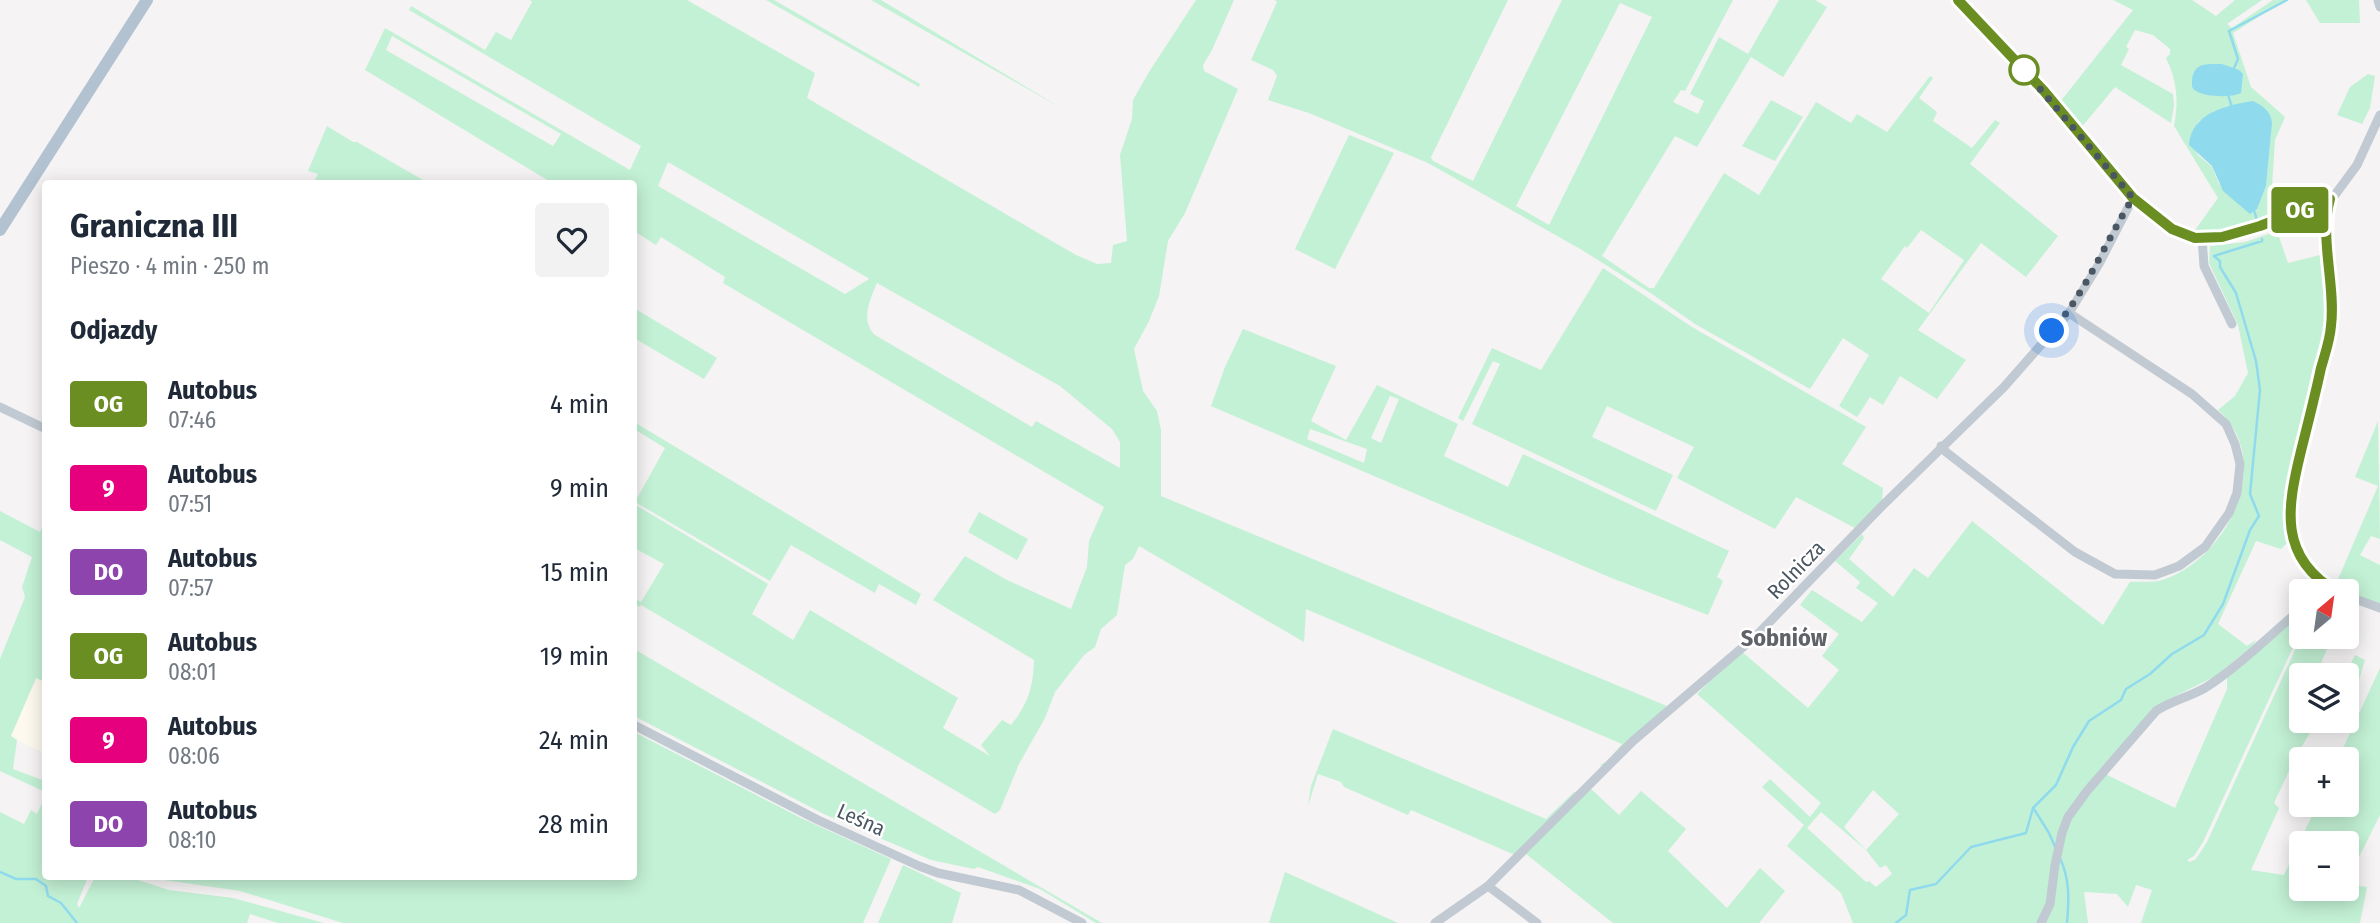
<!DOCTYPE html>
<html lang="pl">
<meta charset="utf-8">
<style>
:root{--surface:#fff;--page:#f2f2f3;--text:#1f2937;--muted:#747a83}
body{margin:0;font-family:"Fira Sans Condensed",sans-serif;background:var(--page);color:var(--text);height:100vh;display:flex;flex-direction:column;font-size:26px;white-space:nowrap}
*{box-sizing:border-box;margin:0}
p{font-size:23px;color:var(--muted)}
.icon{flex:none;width:38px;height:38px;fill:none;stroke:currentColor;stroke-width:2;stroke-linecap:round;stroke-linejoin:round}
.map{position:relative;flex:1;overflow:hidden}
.drawer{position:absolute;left:42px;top:180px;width:595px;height:700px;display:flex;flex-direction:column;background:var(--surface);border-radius:7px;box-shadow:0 4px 18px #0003}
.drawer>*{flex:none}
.badge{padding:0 14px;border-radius:5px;font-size:24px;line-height:46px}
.needle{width:46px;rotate:29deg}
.buttons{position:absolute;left:2289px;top:579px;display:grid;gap:14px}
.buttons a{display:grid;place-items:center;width:70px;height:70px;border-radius:7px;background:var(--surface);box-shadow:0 4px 18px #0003;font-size:35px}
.you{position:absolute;width:35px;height:35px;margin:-18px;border:5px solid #fff;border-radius:50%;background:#1a73e8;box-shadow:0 0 0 10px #1a73e833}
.map>.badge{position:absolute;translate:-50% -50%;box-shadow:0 0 0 4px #fff}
h2{padding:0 28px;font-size:26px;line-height:63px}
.round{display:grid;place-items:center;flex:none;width:74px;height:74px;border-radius:7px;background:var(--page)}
.headline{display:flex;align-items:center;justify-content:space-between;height:119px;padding:0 28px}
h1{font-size:33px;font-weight:700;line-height:52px}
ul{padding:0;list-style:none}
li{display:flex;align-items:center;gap:21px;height:84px;padding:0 28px}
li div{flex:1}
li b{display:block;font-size:26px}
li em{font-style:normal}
li .badge{min-width:77px;font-weight:700;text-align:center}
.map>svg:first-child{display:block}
.commercial{fill:#fdf9ef}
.green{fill:#c3f1d5;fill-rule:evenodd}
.water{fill:#90daee}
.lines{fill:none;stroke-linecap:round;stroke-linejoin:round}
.stream{stroke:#90daee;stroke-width:2.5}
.minor{stroke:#c1cad2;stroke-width:9}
.major{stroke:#b3c2d1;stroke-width:12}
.line-casing{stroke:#fff;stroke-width:16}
.line{stroke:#6b8e23;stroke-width:10}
.walk{stroke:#4a5661;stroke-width:7;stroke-dasharray:0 12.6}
.stop-dot{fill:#fff;stroke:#6b8e23;stroke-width:3.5}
.labels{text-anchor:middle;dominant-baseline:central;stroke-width:5;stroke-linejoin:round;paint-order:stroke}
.street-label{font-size:21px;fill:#4a5661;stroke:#fff}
.quarter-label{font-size:24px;font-weight:bold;fill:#5f6368;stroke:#fff}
</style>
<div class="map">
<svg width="2380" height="923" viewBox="0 0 2380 923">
<rect width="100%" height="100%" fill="#f5f3f3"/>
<!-- commercial -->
<polygon class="commercial" points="37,678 45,682 45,753 10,737"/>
<!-- green -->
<g class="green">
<path d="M 530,0 L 687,0 L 815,73 L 807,98 L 1076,255 L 1097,264 L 1111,263 L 1113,245 L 1127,241 L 1120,155 L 1132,119 L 1133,100 L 1149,72 L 1196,0 L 1234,0 L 1212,50 L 1203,65 L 1204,71 L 1238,89 L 1185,213 L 1168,241 L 1159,296 L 1149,321 L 1134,349 L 1143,391 L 1157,411 L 1161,430 L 1161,496 L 1667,706 L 1604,767 L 1600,765 L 1607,761 L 1622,744 L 1306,609 L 1304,642 L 1139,546 L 1133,559 L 1125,565 L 1117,615 L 1101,629 L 1095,647 L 1084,655 L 1055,692 L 1045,718 L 1019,764 L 1000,810 L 995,814 L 641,605 L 639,607 L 634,604 L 634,598 L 641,602 L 664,564 L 634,548 L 634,504 L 768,584 L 752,614 L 793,640 L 810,610 L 958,698 L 943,728 L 990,756 L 981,745 L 1002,720 L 1011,725 C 1028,704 1033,688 1034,660 L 933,600 L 965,556 L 1007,580 L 1071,609 L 1087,567 L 1089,541 L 1104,507 L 723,283 L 725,277 L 661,237 L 656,245 L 634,231 L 634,184 L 554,184 L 365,70 L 385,28 L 630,170 L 641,146 L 409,10 L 411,6 L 485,50 L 496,32 L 511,40 L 532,2 ZM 392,36 L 561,134 L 553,146 L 386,50 ZM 668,162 L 868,278 L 869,279 L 845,294 L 658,186 ZM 877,283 L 1060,386 L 1112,429 L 1120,442 L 1120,468 L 1036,421 L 1032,427 L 875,335 C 860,321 870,299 877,283 Z"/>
<polygon points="766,0 774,0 920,84 919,87"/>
<polygon points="871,0 881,0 1063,109"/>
<path d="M 1275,0 L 1508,0 L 1431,157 L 1433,161 L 1473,181 L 1562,0 L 1733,0 L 1685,91 L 1681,90 L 1673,102 L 1698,114 L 1704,101 L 1690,94 L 1719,37 L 1748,54 L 1779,0 L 1815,0 L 1827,7 L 1783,77 L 1751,57 L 1697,147 L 1675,136 L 1602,256 L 1649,288 L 1654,288 L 1724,173 L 1759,195 L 1816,102 L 1851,123 L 1857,114 L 1887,132 L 1930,76 L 1933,78 L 1919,98 L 1937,112 L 1933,121 L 1972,148 L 1995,120 L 2000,123 L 1970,164 L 2058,236 L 2026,277 L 1981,243 L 1918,330 L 1966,360 L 1937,399 L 1900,376 L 1883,405 L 1870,397 L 1857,417 L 1839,406 L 1869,355 L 1843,338 L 1810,389 L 1695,324 L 1652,294 L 1582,250 L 1428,163 L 1309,113 L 1268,100 L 1277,76 L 1273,70 L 1251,60 L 1277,2 ZM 1620,3 L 1652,17 L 1549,225 L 1516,206 ZM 1921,230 L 1964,260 L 1929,313 L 1881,279 L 1905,246 L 1907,248 Z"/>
<path d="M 2113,0 L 2192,0 L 2216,16 L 2235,0 L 2262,0 L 2227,24 L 2232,28 L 2273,0 L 2285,0 L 2233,33 L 2251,87 L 2285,117 L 2275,140 L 2270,217 L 2213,233 L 2193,233 L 2218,198 L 2174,126 C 2179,102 2177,80 2166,58 L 2170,54 L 2170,49 L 2153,35 L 2135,30 L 2126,47 L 2129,49 L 2121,65 L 2173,94 L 2174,106 L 2171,123 L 2115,87 L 2080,129 L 2060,102 L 2133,10 ZM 2227,106 L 2271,130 L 2266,186 L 2255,213 L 2244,209 L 2243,205 L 2219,184 L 2212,167 L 2198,155 L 2190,138 L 2199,121 Z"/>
<polygon points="2306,0 2359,0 2360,23 2320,23"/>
<polygon points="2368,74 2375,76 2370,108 2362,124 2337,115 2350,87"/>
<polygon points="1771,100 1803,117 1775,161 1742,146"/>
<polygon points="327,126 353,142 357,142 430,184 313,184 318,174 308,171"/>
<polygon points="1349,135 1394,153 1335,269 1295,249"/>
<path d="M 2277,231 L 2288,263 L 2324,254 L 2328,302 L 2326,329 L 2285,509 L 2288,542 L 2281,549 L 2256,541 L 2218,624 L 2247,646 L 2256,640 L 2253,645 L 2216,676 L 2167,700 L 2155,708 L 2103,773 L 2175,808 L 2227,689 L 2227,673 L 2301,611 L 2301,630 L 2203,842 L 2194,856 L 2187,860 L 2190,862 L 2196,859 L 2207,842 L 2301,637 L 2312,637 L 2328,646 L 2320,666 L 2336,675 L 2301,676 L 2301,721 L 2317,721 L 2295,758 L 2274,803 L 2279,808 L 2251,870 L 2284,875 L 2317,805 L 2347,805 L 2347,760 L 2338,759 L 2380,668 L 2380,815 L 2347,881 L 2347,844 L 2301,844 L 2301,889 L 2347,889 L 2347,884 L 2367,887 L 2360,923 L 2141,923 L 2152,890 L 2136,885 L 2128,907 L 2117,894 L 2084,892 L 2088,923 L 1853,923 L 1841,893 L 1787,846 L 1804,825 L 1762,787 L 1770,779 L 1810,817 L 1821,803 L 1697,694 L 1741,651 L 1808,708 L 1839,670 L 1822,656 L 1839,634 L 1800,605 L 1812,590 L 1862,622 L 1878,603 L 1856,588 L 1860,582 L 1835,561 L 1862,534 L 1864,538 L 1849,559 L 1893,597 L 1914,568 L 1928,578 L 1972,521 L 2103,625 L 2130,582 C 2140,581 2153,583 2162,580 C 2227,560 2276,461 2218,410 L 2235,396 L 2248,373 L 2238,325 L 2209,263 L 2210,246 L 2245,242 ZM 1873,790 L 1899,814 L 1866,850 L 1844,827 ZM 1821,812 L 1866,850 L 1880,868 L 1886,865 L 1892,874 L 1876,887 L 1869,881 L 1866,882 L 1807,828 Z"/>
<polygon points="1603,268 1692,327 1866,427 1842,464 1883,488 1882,502 1855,528 1796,497 1775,529 1677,478 1694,447 1607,406 1592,437 1673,475 1656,511 1472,424 1500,364 1493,361 1463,421 1458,418 1492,348 1541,370"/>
<polygon points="634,308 717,358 704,379 634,338"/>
<path d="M 1243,329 L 1336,366 L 1311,421 L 1346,440 L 1377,385 L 1458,424 L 1444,456 L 1508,487 L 1523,454 L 1729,551 L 1717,577 L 1723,581 L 1708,615 L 1609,577 L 1211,406 L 1225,367 ZM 1390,396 L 1399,399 L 1381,443 L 1371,438 ZM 1310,429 L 1367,449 L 1364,463 L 1307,439 Z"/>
<polygon points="2378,421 2380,539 2371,536 2360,555 2380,565 2380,604 2369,601 2336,584 2378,486 2355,477"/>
<polygon points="634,422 921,594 916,605 879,584 875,593 791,545 770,581 635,502 665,448 634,429"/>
<polygon points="0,511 40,532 45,519 45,682 36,678 11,736 17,740 13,769 45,781 45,792 0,771 0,659 25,597 22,587 32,557 0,540"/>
<polygon points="979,512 1028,539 1017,560 968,532"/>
<polygon points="634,649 1102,923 1096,923 1040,889 978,867 974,869 931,860 824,814 634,716"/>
<polygon points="2355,655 2365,660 2359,680 2347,707 2347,676 2345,675"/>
<polygon points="1333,729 1546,819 1574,792 1578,793 1515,855 1411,810 1408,815 1344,787 1341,782 1318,774 1308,806 1311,786"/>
<polygon points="634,732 801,818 891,859 863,923 343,923 240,891 144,877 634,877"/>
<polygon points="1590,788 1619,815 1641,791 1686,829 1668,851 1727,908 1760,868 1785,891 1759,923 1613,923 1526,854"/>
<polygon points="45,797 46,877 88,877 77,904 79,908 95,877 129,877 169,890 233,898 324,923 278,923 250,914 247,923 0,923 0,812 24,824 31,810 37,814"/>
<polygon points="903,865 961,893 952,923 878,923"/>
<polygon points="1285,872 1398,923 1269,923"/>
</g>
<!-- water -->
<g class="water">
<path d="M 2222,64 L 2239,70 L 2243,74 L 2241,93 C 2230,98 2206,97 2196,91 C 2191,88 2192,85 2192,81 C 2193,62 2207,64 2222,64 Z"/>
<path d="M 2253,101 C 2263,106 2271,111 2272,123 L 2266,186 L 2257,209 L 2250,214 L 2223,191 L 2212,166 L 2189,145 C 2191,113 2227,105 2253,101 Z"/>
</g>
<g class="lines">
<!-- stream -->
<g class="stream">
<polyline points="2234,68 2238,59 2229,31 2287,0"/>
<polyline points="2228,94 2232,108"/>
<polyline points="2254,210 2257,220"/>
<polyline points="2034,809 2049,833 2056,849"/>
<path d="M 2060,858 C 2070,880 2069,899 2067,923"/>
<polyline points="0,872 16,879 36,879 46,886 48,896 61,903 77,923"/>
<polyline points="1896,923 1906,915 1910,890 1936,884 1971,847 2026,833 2033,808 2056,785 2073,747 2089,721 2121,700 2126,689 2150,674 2172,654 2204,635 2223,604 2250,530 2259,516 2250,494 2260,390 2256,361 2236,293 2220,267 2220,261 2214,256 2262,241 2262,239"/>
</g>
<!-- minor -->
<g class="minor">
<polyline points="1958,0 2044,91 2133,198 2162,222 2180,233 2202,238 2237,233 2330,199"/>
<polyline points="2378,0 2380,7"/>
<polyline points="2202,238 2204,266 2232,324"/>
<polyline points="0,407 46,429"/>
<polyline points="1941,446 1946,452 2075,552 2115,574 2155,575 2179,566 2205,547 2229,513 2237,493 2240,464 2235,444 2226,424 2192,394 2069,313"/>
<path d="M 2337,592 C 2316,579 2296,559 2291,534 C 2284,501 2297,466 2305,434 C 2314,399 2322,364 2331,329 L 2332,303 L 2327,242 L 2329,203 L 2357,165 L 2380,115"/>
<polyline points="2347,596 2380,608"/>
<polyline points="634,725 818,820 919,866 938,873 1019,890 1082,923"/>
<polyline points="1488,886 1537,923"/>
<polyline points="1435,923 1488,886 1633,741 1756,636 1881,507 2004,387 2069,313 2099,264 2133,198"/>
<path d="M 2041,923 L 2050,904 L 2055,865 L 2062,833 L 2068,817 L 2087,791 L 2156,711 C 2171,701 2189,697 2205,688 C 2238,667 2271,634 2301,609"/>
</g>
<!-- major -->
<polyline class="major" points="0,230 147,0"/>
</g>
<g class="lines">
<!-- line casing -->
<g class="line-casing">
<path id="line" d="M 1958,0 L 2044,91 L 2133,198 L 2172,229 L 2195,238 L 2222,237 L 2260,226 L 2330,199 C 2319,239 2336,285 2331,326 C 2330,340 2325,354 2321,368 C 2315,396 2308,423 2301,451 C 2287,508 2278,557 2337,592"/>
</g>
<!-- line -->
<use href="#line" class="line"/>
<!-- walk -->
<path class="walk" d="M 2024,70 L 2133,198 C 2105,242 2087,291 2052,331"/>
</g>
<!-- markers -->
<circle class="stop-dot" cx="2024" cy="70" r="14"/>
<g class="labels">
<!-- street labels -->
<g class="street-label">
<text transform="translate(1796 570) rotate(-46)">Rolnicza</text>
<text transform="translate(861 820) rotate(24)">Leśna</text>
</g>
<!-- quarter labels -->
<g class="quarter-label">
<text x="1784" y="638">Sobniów</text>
</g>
</g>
</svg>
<div class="buttons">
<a><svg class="needle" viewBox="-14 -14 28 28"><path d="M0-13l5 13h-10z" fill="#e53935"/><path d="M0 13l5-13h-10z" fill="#747a83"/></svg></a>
<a><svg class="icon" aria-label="layers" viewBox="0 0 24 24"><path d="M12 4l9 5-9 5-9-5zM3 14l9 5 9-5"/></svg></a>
<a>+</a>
<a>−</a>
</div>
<div class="you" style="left:2052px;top:331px"></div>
<b class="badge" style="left:2300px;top:210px;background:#6b8e23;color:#fff">OG</b>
<section class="drawer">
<div class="headline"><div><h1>Graniczna III</h1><p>Pieszo · 4 min · 250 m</p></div><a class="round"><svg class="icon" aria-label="heart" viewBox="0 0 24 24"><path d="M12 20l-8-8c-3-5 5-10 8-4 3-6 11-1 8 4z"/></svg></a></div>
<h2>Odjazdy</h2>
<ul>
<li><span class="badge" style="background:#6b8e23;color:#fff">OG</span><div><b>Autobus</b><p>07:46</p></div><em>4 min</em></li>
<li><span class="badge" style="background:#e6007e;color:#fff">9</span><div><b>Autobus</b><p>07:51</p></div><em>9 min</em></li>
<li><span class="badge" style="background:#8e44ad;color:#fff">DO</span><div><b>Autobus</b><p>07:57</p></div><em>15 min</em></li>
<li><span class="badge" style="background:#6b8e23;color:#fff">OG</span><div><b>Autobus</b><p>08:01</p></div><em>19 min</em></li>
<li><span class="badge" style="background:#e6007e;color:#fff">9</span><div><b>Autobus</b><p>08:06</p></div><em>24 min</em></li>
<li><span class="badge" style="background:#8e44ad;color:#fff">DO</span><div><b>Autobus</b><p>08:10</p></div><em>28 min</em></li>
</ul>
</section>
</div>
